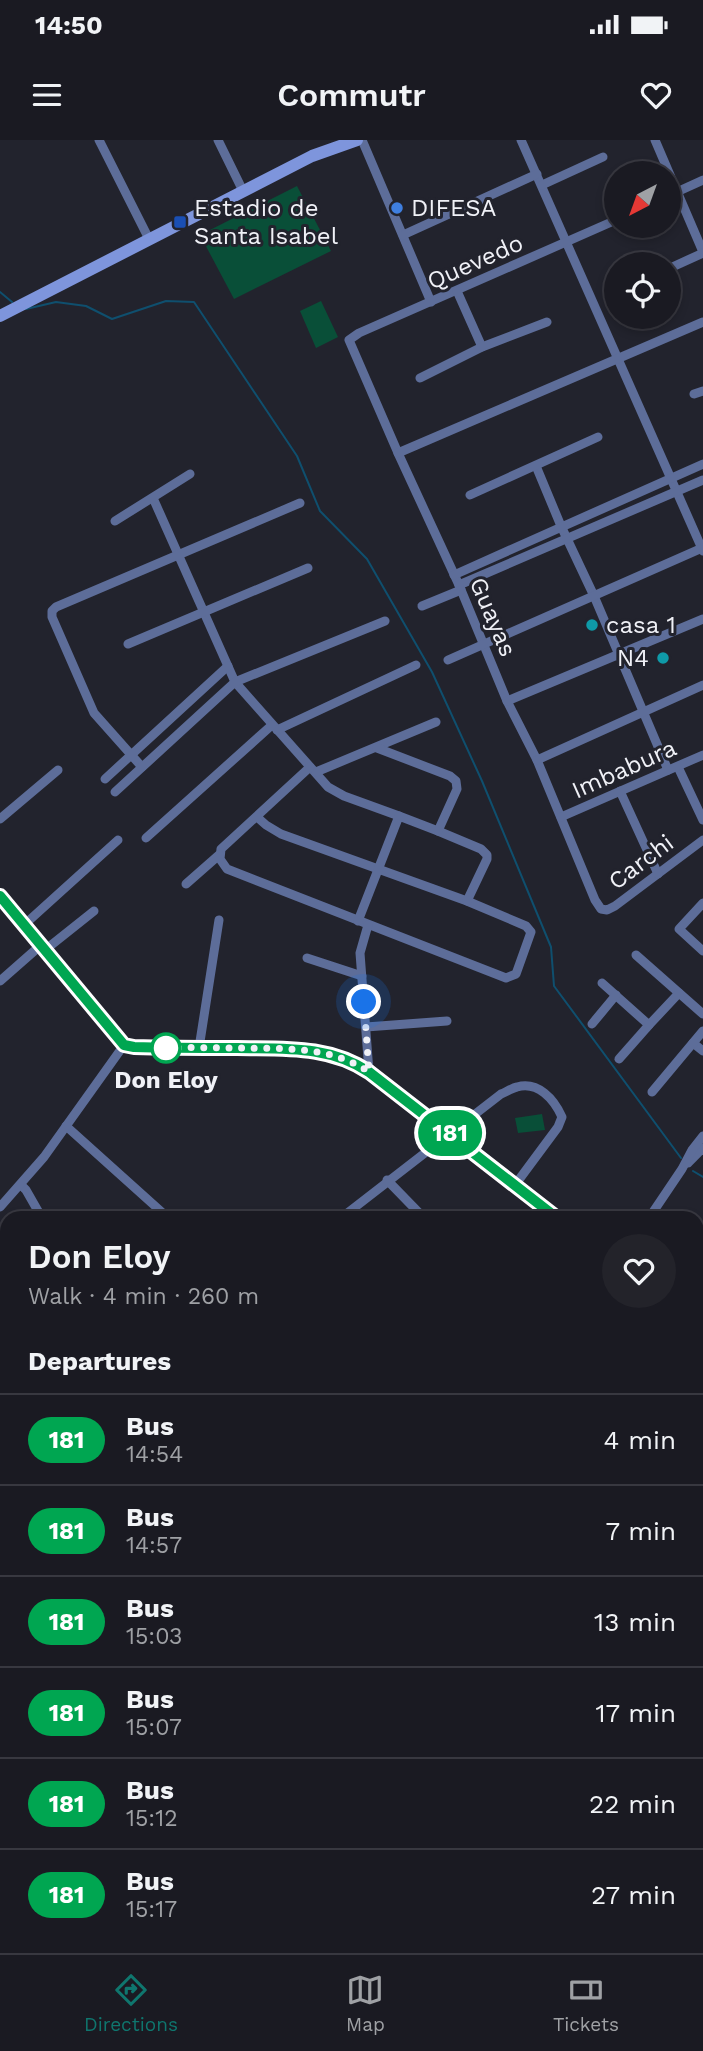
<!DOCTYPE html>
<meta charset="utf-8">
<style>
:root{--surface:#1a1a22;--page:#23232a;--text:#f1f3f6;--muted:#9fa1a5;--line:#383840;--accent:#0f766e}
body{margin:0;font-family:"Work Sans",sans-serif;background:var(--page);color:var(--text);height:100vh;display:flex;flex-direction:column;font-size:26px;white-space:nowrap}
*{box-sizing:border-box;margin:0}
p{font-size:23px;color:var(--muted)}
.icon{flex:none;width:38px;height:38px;fill:none;stroke:currentColor;stroke-width:2;stroke-linecap:round;stroke-linejoin:round}
.map{position:relative;flex:1;overflow:hidden}
.sheet{position:absolute;left:0px;top:1071px;width:704px;height:742px;display:flex;flex-direction:column;background:var(--surface);border-radius:21px 21px 0 0;box-shadow:0 4px 10px #0003,0 0 0 2px var(--line)}
.sheet>*{flex:none}
.badge{padding:0 14px;border-radius:23px;font-size:24px;line-height:46px}
.needle{width:46px;rotate:221deg}
.fabs{position:absolute;left:604px;top:21px;display:grid;gap:14px}
.fabs a{display:grid;place-items:center;width:77px;height:77px;border-radius:50%;background:var(--surface);box-shadow:0 4px 10px #0003,0 0 0 2px var(--line);font-size:35px}
.you{position:absolute;width:35px;height:35px;margin:-18px;border:5px solid #fff;border-radius:50%;background:#1a73e8;box-shadow:0 0 0 10px #1a73e833}
.map>.badge{position:absolute;translate:-50% -50%;box-shadow:0 0 0 4px #fff}
h2{padding:0 28px;font-size:26px;line-height:63px}
.round{display:grid;place-items:center;flex:none;width:74px;height:74px;border-radius:37px;background:var(--page)}
.head{display:flex;align-items:center;justify-content:space-between;height:119px;padding:0 28px}
h1{font-size:33px;font-weight:600;line-height:52px}
ul{padding:0;list-style:none}
li{display:flex;align-items:center;gap:21px;height:91px;padding:0 28px;border-top:2px solid var(--line)}
li div{flex:1}
li b{display:block;font-size:26px}
li em{font-style:normal}
li .badge{min-width:77px;font-weight:700;text-align:center}
.status{display:flex;justify-content:space-between;align-items:center;height:49px;padding:0 35px;background:var(--surface);direction:ltr}
.status svg{height:19px;fill:currentColor}
header{display:flex;justify-content:space-between;align-items:center;height:91px;padding:0 28px;background:var(--surface);font-size:32px;font-weight:600}
.menu{display:flex;justify-content:space-around;align-items:center;height:98px;border-top:2px solid var(--line);background:var(--surface);font-size:19px;color:var(--muted)}
.menu a{display:grid;justify-items:center;gap:4px}
.menu .selected{color:var(--accent)}
.map>svg:first-child{display:block}
.green{fill:#094f38}
.lines{fill:none;stroke-linecap:round;stroke-linejoin:round}
.stream{stroke:#0f4f6e;stroke-width:2}
.street{stroke:#5d6d99;stroke-width:9}
.secondary{stroke:#7e95dc;stroke-width:12}
.line-casing{stroke:#fff;stroke-width:16}
.line{stroke:#00a651;stroke-width:10}
.walk{stroke:#f0f1f7;stroke-width:7;stroke-dasharray:0 12.6}
.shop-dot{fill:#3f7fe0;stroke:#22232d;stroke-width:2.5}
.transit-dot{fill:#1a4fb4;stroke:#22232d;stroke-width:2.5}
.culture-dot{fill:#0f9aa8;stroke:#22232d;stroke-width:2.5}
.stop-dot{fill:#fff;stroke:#00a651;stroke-width:3.5}
.labels{text-anchor:middle;dominant-baseline:central;stroke-width:6;stroke-linejoin:round;paint-order:stroke}
.poi-label{font-size:24px;fill:#f0f1f7;stroke:#22232d;text-anchor:start}
.street-label{font-size:24px;fill:#f0f1f7;stroke:#22232d}
.stop-label{font-size:24px;font-weight:bold;fill:#f0f1f7;stroke:#22232d}
</style>
<div class="status"><b>14:50</b><svg viewBox="0 0 49 12"><path d="M0 12V9h3v3zM5 12V6h3v6zM10 12V3h3v9zM15 12V0h3v12zM26 1h20v11H26zM47 4h2v5h-2z"/></svg></div>
<header><svg class="icon" aria-label="menu" viewBox="0 0 24 24"><path d="M4 6h16M4 12h16M4 18h16"/></svg>Commutr<svg class="icon" aria-label="heart" viewBox="0 0 24 24"><path d="M12 20l-8-8c-3-5 5-10 8-4 3-6 11-1 8 4z"/></svg></header>
<div class="map">
<svg width="703" height="1813" viewBox="0 0 703 1813">
<rect width="100%" height="100%" fill="#22232d"/>
<!-- green -->
<g class="green">
<polygon points="297,46 331,111 234,159 200,95"/>
<polygon points="321,161 338,197 316,208 300,171"/>
<polygon points="542,974 545,990 518,993 515,978"/>
</g>
<g class="lines">
<!-- stream -->
<g class="stream">
<polyline points="0,152 12,162"/>
<polyline points="26,169 56,162 86,166 112,179 166,161 194,162 297,316 320,371 367,419 432,532 482,641 551,807 554,846 681,1018"/>
<polyline points="693,1031 703,1037"/>
</g>
<!-- street -->
<g class="street">
<polyline points="99,0 149,99"/>
<polyline points="218,0 243,51"/>
<polyline points="362,0 431,162"/>
<polyline points="521,0 703,411"/>
<polyline points="655,0 703,112"/>
<polyline points="542,45 603,17"/>
<polyline points="668,56 703,40"/>
<polyline points="616,80 359,193 349,200 398,313 459,445 507,561 537,620 595,760 601,769 607,770 615,766 703,700"/>
<polyline points="403,95 537,34"/>
<polyline points="668,129 703,113"/>
<polyline points="457,151 482,207"/>
<polyline points="420,238 482,207 547,182"/>
<polyline points="694,254 703,251"/>
<polyline points="398,313 703,182"/>
<polyline points="536,326 561,386 594,456 668,630"/>
<polyline points="470,355 598,297"/>
<polyline points="153,358 235,542 328,647 344,656 399,676"/>
<polyline points="115,381 190,334"/>
<polyline points="454,435 703,324"/>
<polyline points="459,445 703,340"/>
<polyline points="422,466 461,450"/>
<polyline points="128,504 308,428"/>
<polyline points="448,520 702,408"/>
<polyline points="507,561 703,479"/>
<polyline points="277,590 416,525"/>
<polyline points="537,620 703,545"/>
<polyline points="142,627 94,573 52,477 52,471 56,467 300,363"/>
<polyline points="678,627 703,680"/>
<polyline points="316,632 436,582"/>
<polyline points="105,639 228,526"/>
<polyline points="620,651 658,734"/>
<polyline points="115,652 235,542 385,481"/>
<polyline points="257,677 266,685 281,694 467,761 526,786 531,792 516,834 506,838 227,729 220,719 221,709 310,627"/>
<polyline points="561,677 703,615"/>
<polyline points="0,679 58,630"/>
<polyline points="438,691 481,709 487,715 487,719 467,761"/>
<polyline points="146,698 272,585"/>
<polyline points="186,744 219,715"/>
<polyline points="703,763 679,789 703,811"/>
<polyline points="358,781 399,676 438,691 457,649 456,641 450,636 377,608"/>
<polyline points="24,785 118,700"/>
<polyline points="368,785 360,813 369,932"/>
<polyline points="45,810 94,771"/>
<polyline points="636,815 703,874"/>
<polyline points="307,818 362,836"/>
<polyline points="0,841 41,805"/>
<polyline points="602,843 649,885 679,853"/>
<polyline points="592,884 616,855"/>
<polyline points="366,887 447,881"/>
<polyline points="693,903 703,911"/>
<polyline points="199,908 219,780"/>
<polyline points="619,919 649,885"/>
<polyline points="652,952 703,891"/>
<polyline points="66,986 165,1075"/>
<polyline points="688,1023 703,1008"/>
<polyline points="387,1040 424,1078"/>
<polyline points="21,1045 26,1050 42,1078"/>
<polyline points="0,1067 44,1017 124,905"/>
<path d="M 341,1078 L 501,954 C 506,952 512,948 517,947 C 538,941 554,959 562,977 L 558,987 L 515,1045"/>
<polyline points="649,1078 682,1029 692,1010 703,996"/>
<polyline points="696,1153 703,1148"/>
<polyline points="696,1226 703,1234"/>
<polyline points="696,1320 703,1315"/>
<polyline points="0,1331 7,1329"/>
<polyline points="0,1336 7,1345"/>
<polyline points="0,1610 7,1622"/>
<polyline points="111,1806 115,1813"/>
<polyline points="169,1806 173,1813"/>
<polyline points="206,1806 210,1813"/>
<polyline points="268,1806 272,1813"/>
<polyline points="308,1806 311,1813"/>
<polyline points="318,1806 322,1813"/>
<polyline points="548,1806 553,1813"/>
<polyline points="9,1813 21,1806"/>
<polyline points="217,1813 229,1806"/>
<polyline points="626,1813 640,1806"/>
</g>
<!-- secondary -->
<g class="secondary">
<polyline points="0,176 312,16 357,0"/>
<path d="M 0,756 L 124,905 L 144,908 C 175,908 206,908 237,908 C 283,909 329,905 369,932 L 557,1078"/>
<polyline points="0,1516 7,1511"/>
</g>
</g>
<g class="lines">
<!-- line casing -->
<g class="line-casing">
<path id="line" d="M 0,756 L 124,905 L 134,907 C 169,908 203,908 237,908 C 283,909 329,905 369,932 L 557,1078"/>
</g>
<!-- line -->
<use href="#line" class="line"/>
<!-- walk -->
<path class="walk" d="M 166,908 C 188,907 213,908 237,908 C 282,909 329,905 369,932 L 364,862"/>
</g>
<!-- markers -->
<circle class="shop-dot" cx="397" cy="68" r="7"/>
<rect class="transit-dot" x="173" y="75" width="14" height="14" rx="3.5"/>
<g class="culture-dot">
<circle cx="592" cy="485" r="7"/>
<circle cx="663" cy="518" r="7"/>
</g>
<circle class="stop-dot" cx="166" cy="908" r="14"/>
<g class="labels">
<!-- poi labels -->
<g class="poi-label">
<text x="194" y="68">Estadio de<tspan x="194" dy="28">Santa Isabel</tspan></text>
<text x="411" y="68">DIFESA</text>
<text x="606" y="485">casa 1</text>
<text x="649" y="518" text-anchor="end">N4</text>
</g>
<!-- street labels -->
<g class="street-label">
<text transform="translate(475 122) rotate(-24)">Quevedo</text>
<text transform="translate(493 477) rotate(67)">Guayas</text>
<text transform="translate(624 629) rotate(-24)">Imbabura</text>
<text transform="translate(641 722) rotate(-37)">Carchi</text>
</g>
<!-- stop labels -->
<g class="stop-label">
<text x="166" y="940">Don Eloy</text>
</g>
</g>
</svg>
<div class="fabs">
<a><svg class="needle" viewBox="-14 -14 28 28"><path d="M0-13l5 13h-10z" fill="#e53935"/><path d="M0 13l5-13h-10z" fill="#9fa1a5"/></svg></a>
<a><svg class="icon" aria-label="locate" viewBox="0 0 24 24"><circle cx="12" cy="12" r="6"/><path d="M12 2v4M12 18v4M2 12h4M18 12h4"/></svg></a>
</div>
<div class="you" style="left:364px;top:862px"></div>
<b class="badge" style="left:450px;top:993px;background:#00a651;color:#fff">181</b>
<section class="sheet">
<div class="head"><div><h1>Don Eloy</h1><p>Walk · 4 min · 260 m</p></div><a class="round"><svg class="icon" aria-label="heart" viewBox="0 0 24 24"><path d="M12 20l-8-8c-3-5 5-10 8-4 3-6 11-1 8 4z"/></svg></a></div>
<h2>Departures</h2>
<ul>
<li><span class="badge" style="background:#00a651;color:#fff">181</span><div><b>Bus</b><p>14:54</p></div><em>4 min</em></li>
<li><span class="badge" style="background:#00a651;color:#fff">181</span><div><b>Bus</b><p>14:57</p></div><em>7 min</em></li>
<li><span class="badge" style="background:#00a651;color:#fff">181</span><div><b>Bus</b><p>15:03</p></div><em>13 min</em></li>
<li><span class="badge" style="background:#00a651;color:#fff">181</span><div><b>Bus</b><p>15:07</p></div><em>17 min</em></li>
<li><span class="badge" style="background:#00a651;color:#fff">181</span><div><b>Bus</b><p>15:12</p></div><em>22 min</em></li>
<li><span class="badge" style="background:#00a651;color:#fff">181</span><div><b>Bus</b><p>15:17</p></div><em>27 min</em></li>
</ul>
</section>
</div>
<nav class="menu">
<a class="selected"><svg class="icon" aria-label="directions" viewBox="0 0 24 24"><path d="M12 3l9 9-9 9-9-9zM9 14v-3h6M13 9l2 2-2 2"/></svg>Directions</a>
<a><svg class="icon" aria-label="map" viewBox="0 0 24 24"><path d="M3 6l6-2 6 2 6-2v14l-6 2-6-2-6 2zM9 4v14M15 6v14"/></svg>Map</a>
<a><svg class="icon" aria-label="tickets" viewBox="0 0 24 24"><path d="M3 7h18v10H3zM15 7v10"/></svg>Tickets</a>
</nav>
